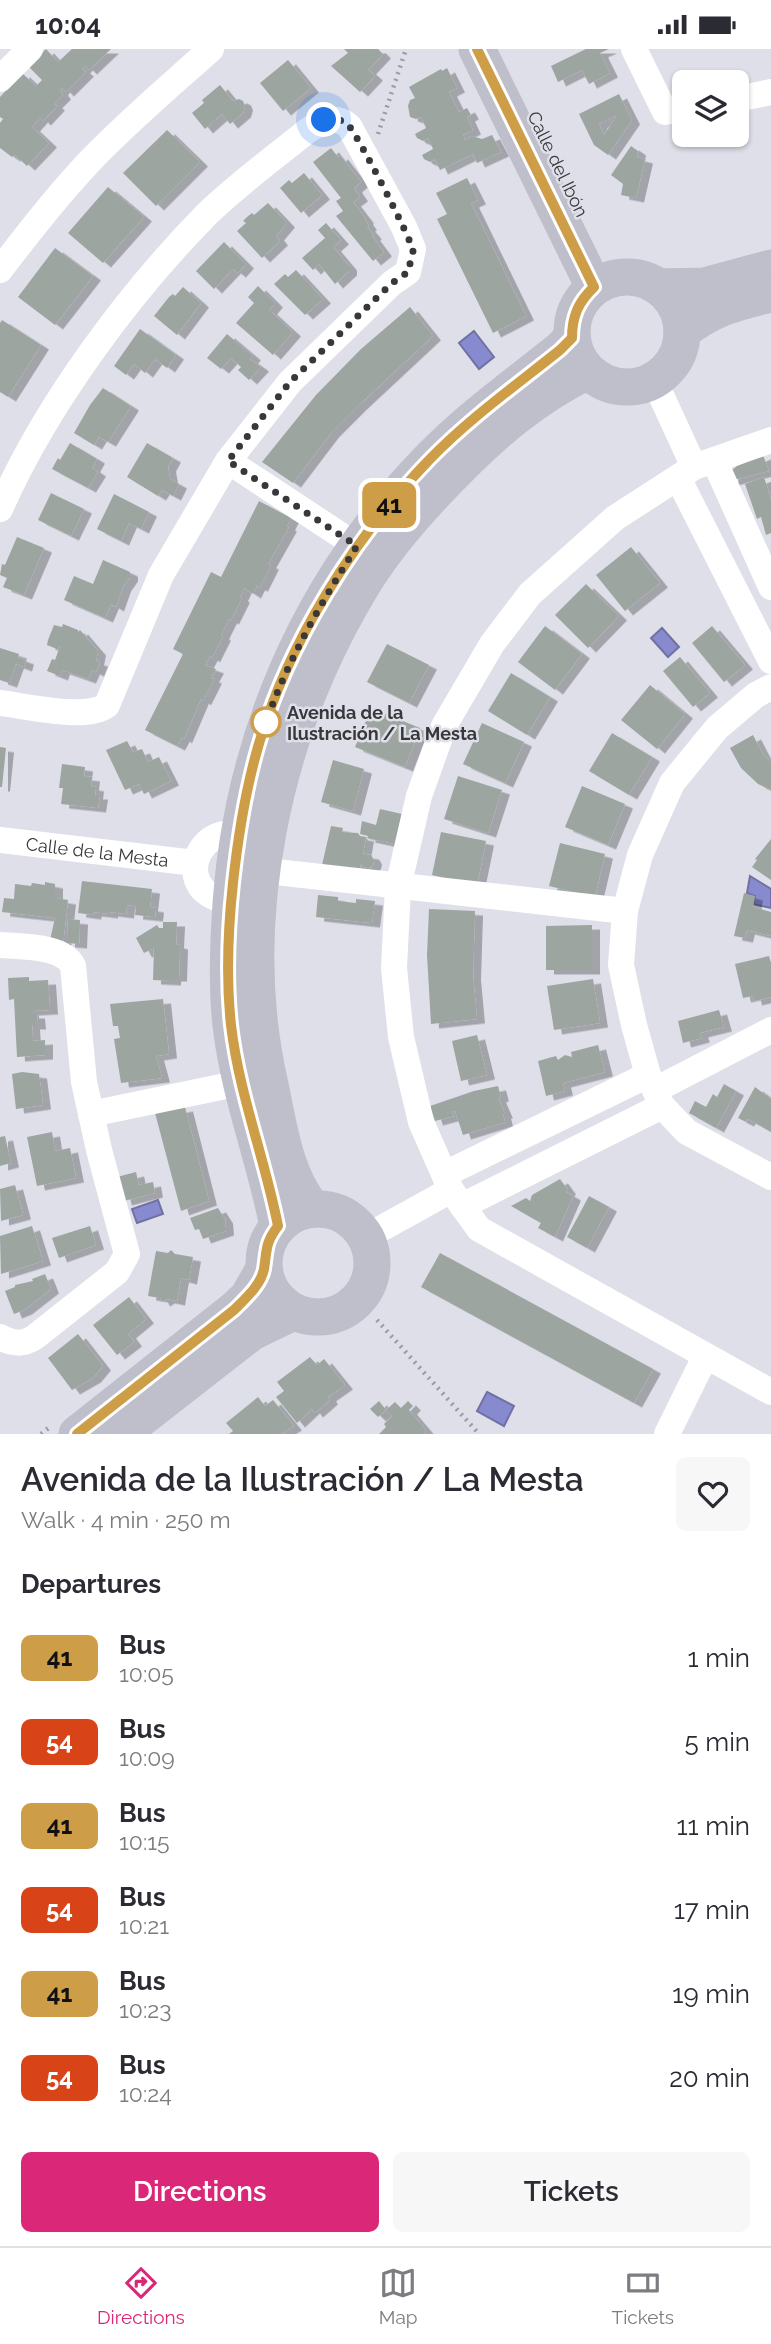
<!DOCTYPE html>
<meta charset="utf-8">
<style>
:root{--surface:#fff;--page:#f7f7f7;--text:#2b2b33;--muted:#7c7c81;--line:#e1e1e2;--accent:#db2777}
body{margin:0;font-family:Raleway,sans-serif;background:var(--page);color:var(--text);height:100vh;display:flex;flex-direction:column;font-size:26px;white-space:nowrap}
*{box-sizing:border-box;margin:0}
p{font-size:23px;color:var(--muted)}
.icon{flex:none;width:38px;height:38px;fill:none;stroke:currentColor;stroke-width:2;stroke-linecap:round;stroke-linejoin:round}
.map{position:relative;height:1385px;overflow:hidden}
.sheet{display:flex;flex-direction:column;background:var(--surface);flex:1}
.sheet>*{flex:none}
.badge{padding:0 14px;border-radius:10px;font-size:24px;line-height:46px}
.tools{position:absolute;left:672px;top:21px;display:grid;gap:14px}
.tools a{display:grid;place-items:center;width:77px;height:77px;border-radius:10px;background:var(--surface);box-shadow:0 2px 5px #0004;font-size:35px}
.you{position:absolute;width:35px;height:35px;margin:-18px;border:5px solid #fff;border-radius:50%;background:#1a73e8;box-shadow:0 0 0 10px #1a73e833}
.map>.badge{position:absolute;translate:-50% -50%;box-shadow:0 0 0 4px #fff}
h2{padding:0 21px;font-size:26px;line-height:63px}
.round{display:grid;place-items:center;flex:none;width:74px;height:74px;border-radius:10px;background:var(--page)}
.headline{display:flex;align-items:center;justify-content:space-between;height:119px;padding:0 21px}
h1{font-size:33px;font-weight:600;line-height:52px}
.action{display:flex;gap:14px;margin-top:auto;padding:14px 21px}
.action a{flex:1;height:80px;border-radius:10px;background:var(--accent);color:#fff;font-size:28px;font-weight:600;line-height:80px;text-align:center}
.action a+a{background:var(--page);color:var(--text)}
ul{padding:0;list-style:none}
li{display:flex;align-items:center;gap:21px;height:84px;padding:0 21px}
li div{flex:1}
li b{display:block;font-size:26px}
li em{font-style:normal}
li .badge{min-width:77px;font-weight:700;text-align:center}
.status{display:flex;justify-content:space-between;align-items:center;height:49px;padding:0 35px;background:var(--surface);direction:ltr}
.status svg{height:19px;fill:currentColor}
.dock{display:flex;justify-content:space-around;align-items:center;height:98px;border-top:2px solid var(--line);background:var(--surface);font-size:19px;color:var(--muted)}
.dock a{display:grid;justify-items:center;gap:4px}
.dock .selected{color:var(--accent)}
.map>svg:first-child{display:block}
.water{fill:#888acf;stroke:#7071a3;stroke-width:2}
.building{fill:#9da5a0;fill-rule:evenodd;filter:url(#shadow)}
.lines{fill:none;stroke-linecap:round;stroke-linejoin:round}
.path{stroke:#9b9ca3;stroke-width:4.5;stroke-dasharray:2 5;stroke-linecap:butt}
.street{stroke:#fff;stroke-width:26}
.secondary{stroke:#bebfcb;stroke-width:37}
.line-casing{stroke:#fff;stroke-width:16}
.line{stroke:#ce9d47;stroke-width:10}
.walk{stroke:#38383b;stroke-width:7;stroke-dasharray:0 12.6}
.stop-dot{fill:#fff;stroke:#ce9d47;stroke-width:3.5}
.labels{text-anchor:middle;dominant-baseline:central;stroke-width:5;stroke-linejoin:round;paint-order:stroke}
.street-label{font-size:18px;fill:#38383b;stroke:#dedfe8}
.stop-label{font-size:18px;font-weight:bold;fill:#38383b;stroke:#dedfe8;text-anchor:start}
</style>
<div class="status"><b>10:04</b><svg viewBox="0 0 49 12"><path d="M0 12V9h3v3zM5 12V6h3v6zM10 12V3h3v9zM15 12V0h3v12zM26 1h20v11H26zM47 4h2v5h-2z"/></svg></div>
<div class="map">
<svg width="771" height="1385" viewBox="0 0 771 1385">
<defs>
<filter id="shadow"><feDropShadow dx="8" dy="4.5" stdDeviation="0" flood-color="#0004"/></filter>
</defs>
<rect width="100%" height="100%" fill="#dedfe8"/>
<!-- water -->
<g class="water">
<polygon points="474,282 494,308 479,320 459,294"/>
<polygon points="662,579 679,598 668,608 651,589"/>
<polygon points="750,827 771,840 771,859 753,855 755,847 747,844"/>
<polygon points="158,1151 163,1165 137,1174 132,1160"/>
<polygon points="487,1343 514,1357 504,1377 477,1362"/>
</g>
<!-- building -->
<g class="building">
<polygon points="46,0 58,13 72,0 111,0 89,21 85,17 82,20 86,23 66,43 62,39 60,42 63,46 54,55 57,57 43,72 40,69 32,78 49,94 27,117 15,106 12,108 0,99 0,74 3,70 0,68 0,48 22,24 36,37 42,31 29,18"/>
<polygon points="344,0 378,0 383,5 368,21 375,27 360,43 331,17 348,4"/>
<polygon points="586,0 609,0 600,4 610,24 589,35 582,21 558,33 551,17"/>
<polygon points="288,11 311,39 283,62 260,34"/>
<polygon points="447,19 457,39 449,43 459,63 467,59 471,66 467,68 473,81 463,86 465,91 472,87 482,90 492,86 501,103 477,114 473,105 440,121 435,110 430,113 424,110 422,106 433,100 428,89 423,92 417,89 415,85 426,79 421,68 416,70 410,68 408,57 410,51 415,49 409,38 441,20 442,22"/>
<polygon points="220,36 233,52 239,50 243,52 245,57 243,64 230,75 222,65 205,80 192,64 204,54 202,51"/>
<path d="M 619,45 L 632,71 L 608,106 L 594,96 L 579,65 ZM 615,67 L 616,68 L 604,86 L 599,75 Z"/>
<polygon points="167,81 200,113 156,157 123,124"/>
<polygon points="631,97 638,102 637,108 645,110 636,149 621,146 623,135 611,126"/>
<polygon points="331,99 338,108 340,106 361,133 354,139 360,148 353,153 366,170 365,171 369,177 367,178 374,186 372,187 384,203 373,212 336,167 343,162 336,152 341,149 313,113"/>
<polygon points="304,124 322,146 301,164 280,139 289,131 292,134"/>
<polygon points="467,129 478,151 471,154 526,267 493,284 437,170 447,165 436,144"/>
<polygon points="108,138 144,168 103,214 68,184"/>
<polygon points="268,154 287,174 276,187 280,192 262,209 237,182 246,174 243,172 247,168 252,164 254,166"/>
<polygon points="326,174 341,191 333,198 349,217 349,222 335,235 319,215 313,221 302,209 325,189 318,181"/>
<polygon points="224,193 246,215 238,224 233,220 214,240 196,222"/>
<polygon points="55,199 93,227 55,276 18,248"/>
<polygon points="296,221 323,250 305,266 274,235 285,225 288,228"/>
<polygon points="258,237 275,254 269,261 293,283 273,306 236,274 254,254 248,248"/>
<polygon points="183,238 201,254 177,286 154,267 169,248 173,245 175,247"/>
<polygon points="410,258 433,287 359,356 331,384 293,434 262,413 316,346 361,300"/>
<polygon points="2,271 41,296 8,348 0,343 0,274"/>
<polygon points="140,280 176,306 167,319 155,310 145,324 134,315 126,326 114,317"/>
<polygon points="227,285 253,307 250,310 261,318 249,331 238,321 241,318 231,309 221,320 207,309"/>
<polygon points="103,339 131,357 108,393 99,388 94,396 74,384 90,356"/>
<polygon points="70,394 97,410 92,419 98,423 88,439 52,420 58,409 60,411"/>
<polygon points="147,394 173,409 168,418 170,430 179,435 173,447 162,441 158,447 127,428"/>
<polygon points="763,406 769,422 730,432 731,422 737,417"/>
<polygon points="764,428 771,450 771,484 766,486 761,468 757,470 745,435"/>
<polygon points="51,444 84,460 71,487 38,471"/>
<polygon points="114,445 149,463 141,480 129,474 121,492 97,480"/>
<polygon points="259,452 291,469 287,477 289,478 268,515 271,516 260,538 257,537 253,545 244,539 240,548 242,549 231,571 229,570 221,586 223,587 212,609 210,607 205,616 216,620 211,629 214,630 203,652 201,650 184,690 182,688 177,697 145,681 183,605 173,600 211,523 221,528"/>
<polygon points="17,488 44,499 24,546 3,538 7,529 0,526 2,515 5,516"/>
<polygon points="631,498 660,534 625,562 596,526"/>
<polygon points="103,511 130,523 130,528 123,538 116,558 111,555 105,569 64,551 74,527 93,535"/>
<polygon points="586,535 619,567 588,599 555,566"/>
<polygon points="63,575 78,581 78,583 80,581 98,602 96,612 100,613 96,623 92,621 88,630 62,621 60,627 47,622 52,610 55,611 60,597 57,600 47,596 48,591 54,576 62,578"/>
<polygon points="545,577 582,605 555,641 518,613"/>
<polygon points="712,577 745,616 724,633 692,594"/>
<polygon points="387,595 429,616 409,654 367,633"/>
<polygon points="0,599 19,605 18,608 26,611 24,618 16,615 9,634 0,631"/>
<polygon points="680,608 710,644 693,658 663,622"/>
<polygon points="511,624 550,648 527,686 488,662"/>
<polygon points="650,636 685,665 657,700 621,671"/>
<polygon points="371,659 420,679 405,718 355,698"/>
<polygon points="482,674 524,693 505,734 463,715"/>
<polygon points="612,684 652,708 629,746 589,722"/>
<polygon points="753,686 764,707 771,712 771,741 758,735 741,719 730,699"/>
<polygon points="127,692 133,703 142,700 148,713 159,708 171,732 144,745 139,735 125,741 106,701"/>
<polygon points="0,698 6,699 2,738 0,738"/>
<polygon points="333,711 364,720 353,762 321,753"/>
<polygon points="62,715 85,718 84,727 92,728 91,737 96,738 95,746 100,746 98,759 61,755 63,739 59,739"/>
<polygon points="458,727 502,741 488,784 444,770"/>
<polygon points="582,737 625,755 608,796 565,778"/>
<polygon points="380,760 402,765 395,795 367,789 368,787 360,785 362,772 376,776"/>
<polygon points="331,777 343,779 342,783 358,784 360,787 366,788 363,805 371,806 374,811 373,816 369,819 363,818 361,815 359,824 322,816"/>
<polygon points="441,783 486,792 477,836 432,826"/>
<polygon points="771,790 771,831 752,818 757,811 755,810"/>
<polygon points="560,794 605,805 595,848 549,837"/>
<polygon points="82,832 152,840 150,858 156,859 155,868 135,866 136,857 127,856 126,865 110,863 110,865 94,863 93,866 78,864"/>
<polygon points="45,833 55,835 55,849 68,851 63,895 50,891 55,869 2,863 4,849 14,850 15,835 31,837 32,834 45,836"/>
<polygon points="744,844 755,847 753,858 771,863 771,887 747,881 745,889 734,887"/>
<polygon points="318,846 338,848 338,852 356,854 356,850 375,852 372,874 316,868"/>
<polygon points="429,860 475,862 473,927 477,970 431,975 427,906"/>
<polygon points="68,870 80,871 79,895 67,894"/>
<polygon points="163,873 177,873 176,895 180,896 179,928 173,928 173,932 153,931 154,899 144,904 136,889 157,876 159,879 163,879"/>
<polygon points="592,876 592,921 546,921 546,877"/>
<polygon points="769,907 771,914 771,948 754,952 753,947 743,949 735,915"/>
<polygon points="29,928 29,932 48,931 50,961 31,962 31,965 37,965 38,976 32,976 33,992 45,991 45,1006 17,1008 14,950 9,951 8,929"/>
<polygon points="593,930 600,974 554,981 547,937"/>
<polygon points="163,950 169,1005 156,1007 162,1029 121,1034 114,990 120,989 118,977 113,977 110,955"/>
<polygon points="719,961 724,978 700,984 702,989 683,994 678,972"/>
<polygon points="477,986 487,1026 461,1032 452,992"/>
<polygon points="598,996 605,1023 563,1034 565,1042 546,1047 538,1012 556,1007 558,1011 565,1006 572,1008 571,1003"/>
<polygon points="22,1023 39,1025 43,1056 16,1060 12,1025"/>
<polygon points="724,1035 736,1042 716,1079 689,1064 695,1052 706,1058 713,1045 717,1048"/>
<polygon points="498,1037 501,1048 498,1049 505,1065 503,1065 505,1073 463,1086 455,1062 452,1063 454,1067 435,1072 430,1057 474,1042"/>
<polygon points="755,1038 771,1050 771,1083 748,1070 746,1073 738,1069"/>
<polygon points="185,1058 209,1152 181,1162 155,1064"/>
<polygon points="52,1083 55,1102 70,1099 76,1129 37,1137 27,1088"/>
<polygon points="5,1087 11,1114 0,1117 0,1088"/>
<polygon points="136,1123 139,1136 153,1133 155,1144 124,1152 117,1128"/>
<polygon points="560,1130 568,1141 566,1143 573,1147 555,1188 538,1179 541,1174 511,1157 526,1149 530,1152 532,1146"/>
<polygon points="15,1136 23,1166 1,1172 0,1140"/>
<polygon points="589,1147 609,1158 587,1199 567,1188"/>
<polygon points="218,1159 225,1170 226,1182 203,1190 199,1180 195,1181 190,1169"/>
<polygon points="32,1177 43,1212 1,1225 0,1187"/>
<polygon points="90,1177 96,1196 59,1209 52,1189"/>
<polygon points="171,1201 175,1205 193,1208 189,1231 181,1229 177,1252 167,1250 162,1253 160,1249 148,1247 152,1224 156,1202 168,1204"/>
<polygon points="440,1204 653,1320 634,1354 421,1238"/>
<polygon points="45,1225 51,1240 24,1261 14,1265 5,1242 15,1238 15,1236 33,1232 32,1230"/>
<polygon points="129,1248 146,1270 128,1285 134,1293 117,1306 93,1276"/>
<polygon points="78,1285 103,1317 93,1329 72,1341 48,1309"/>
<polygon points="310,1308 317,1316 324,1310 345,1336 328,1348 330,1351 315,1364 312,1360 297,1374 276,1348 284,1342 277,1333"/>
<polygon points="258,1348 265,1357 273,1351 294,1377 281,1385 229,1385 233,1382 226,1374"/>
<polygon points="379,1352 386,1361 378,1368 370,1360"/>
<polygon points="408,1352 413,1357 409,1361 426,1381 424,1385 379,1385 386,1378 384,1375 392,1367 386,1361 395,1353 401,1359"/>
</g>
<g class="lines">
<!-- path -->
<g class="path">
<polyline points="378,85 406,0"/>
<polyline points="377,1271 479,1385"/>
<polyline points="41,1385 51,1377"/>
</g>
<!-- street -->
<g class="street">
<polyline points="634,0 665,63 684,60"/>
<polyline points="0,30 30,0"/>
<polyline points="737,50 771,43"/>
<path d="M 0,221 C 28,184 57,147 89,113 C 127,73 170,37 211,0"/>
<polyline points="654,331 694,418"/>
<polyline points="771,391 694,418 615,469 530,545 492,595 444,677 419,747 398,838 394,919 401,988 421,1073 451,1141 479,1180 771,1343"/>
<polyline points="714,411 771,538"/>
<polyline points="228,412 357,497"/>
<polyline points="678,429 771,612"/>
<path d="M 0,460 C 46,356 128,245 208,164 C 238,135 274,109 307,82 C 321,73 333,64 349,77 L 404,178 L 413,200 L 408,223 L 392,234 L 290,333 L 228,412 L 161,526 L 107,656 C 87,672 26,657 0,654"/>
<polyline points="771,638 756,646 717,679 672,734 640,806 625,862 621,916 634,976 648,1026 662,1057 687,1083 771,1128"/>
<path id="s1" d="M 0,791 L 195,814"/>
<polyline points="276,823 625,862"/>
<path d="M 248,846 C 238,852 227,854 216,849 C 169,830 210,758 254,795"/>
<path d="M 0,896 C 21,898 63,896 73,917 L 84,1033 L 99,1101 L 127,1205 L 117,1223 L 35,1288 C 23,1296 13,1295 0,1288"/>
<polyline points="655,1041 771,981"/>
<polyline points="91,1065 240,1034"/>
<polyline points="445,1125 648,1026"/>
<polyline points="462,1157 662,1057"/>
<polyline points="366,1188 451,1141"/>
<polyline points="667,1385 705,1308"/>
</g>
<!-- secondary -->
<g class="secondary">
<polyline points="477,0 594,238"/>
<circle cx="627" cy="283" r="55"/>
<polyline points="658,238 704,237 771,219"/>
<path d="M 682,283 C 710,260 736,253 771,245"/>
<circle cx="318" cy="1214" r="54"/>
<path d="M 313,1160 C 285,1127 279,1078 270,1036 C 232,871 274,682 361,538 C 386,496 420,458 454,424 C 494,383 536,347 588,322"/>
<path d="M 278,1177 C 265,1110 239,1045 231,976 C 227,942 228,905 230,871 C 239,695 307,536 430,410 C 470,369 515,337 560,301 L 572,289"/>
<polyline points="77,1385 234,1261 248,1248 264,1220"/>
<polyline points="121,1385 252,1283 293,1263"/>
</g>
</g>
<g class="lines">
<!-- line casing -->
<g class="line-casing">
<path id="line" d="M 77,1385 L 234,1261 C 245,1250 261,1236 264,1220 C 267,1201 265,1194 278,1177 C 265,1110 239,1045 231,976 C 226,930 228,880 233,834 C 238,788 245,743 258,698 C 287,595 355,487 430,410 C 470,369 515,337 560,301 L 572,289 C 572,268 578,253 594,238 L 477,0"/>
</g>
<!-- line -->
<use href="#line" class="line"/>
<!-- walk -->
<path class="walk" d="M 266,673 L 265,676 C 287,612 321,554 357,497 L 228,412 L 290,333 L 392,234 L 408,223 C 409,217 412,209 413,202 C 413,193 357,85 349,77 C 343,70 333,69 324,71"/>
</g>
<!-- markers -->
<circle class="stop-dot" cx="266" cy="673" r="14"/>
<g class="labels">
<!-- street labels -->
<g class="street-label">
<text transform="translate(558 115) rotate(64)">Calle del Ibón</text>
<text stroke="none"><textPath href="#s1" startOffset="98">Calle de la Mesta</textPath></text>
</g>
<!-- stop labels -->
<g class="stop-label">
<text x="287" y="663">Avenida de la<tspan x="287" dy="21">Ilustración / La Mesta</tspan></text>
</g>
</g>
</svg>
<div class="tools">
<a><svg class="icon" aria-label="layers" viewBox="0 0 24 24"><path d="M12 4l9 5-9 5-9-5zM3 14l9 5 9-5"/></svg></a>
</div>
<div class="you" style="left:324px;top:71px"></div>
<b class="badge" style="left:389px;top:456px;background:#ce9d47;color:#111">41</b>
</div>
<section class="sheet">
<div class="headline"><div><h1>Avenida de la Ilustración / La Mesta</h1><p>Walk · 4 min · 250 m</p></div><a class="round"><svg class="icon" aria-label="heart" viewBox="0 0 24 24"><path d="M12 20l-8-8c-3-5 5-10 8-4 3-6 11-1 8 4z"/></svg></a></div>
<h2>Departures</h2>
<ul>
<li><span class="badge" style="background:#ce9d47;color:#111">41</span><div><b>Bus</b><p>10:05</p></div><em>1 min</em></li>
<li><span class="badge" style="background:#d94318;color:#fff">54</span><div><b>Bus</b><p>10:09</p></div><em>5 min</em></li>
<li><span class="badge" style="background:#ce9d47;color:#111">41</span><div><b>Bus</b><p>10:15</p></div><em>11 min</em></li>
<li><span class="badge" style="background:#d94318;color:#fff">54</span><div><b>Bus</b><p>10:21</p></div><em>17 min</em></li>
<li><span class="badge" style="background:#ce9d47;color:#111">41</span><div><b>Bus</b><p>10:23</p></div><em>19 min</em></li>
<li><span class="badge" style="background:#d94318;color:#fff">54</span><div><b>Bus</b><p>10:24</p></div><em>20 min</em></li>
</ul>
<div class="action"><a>Directions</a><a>Tickets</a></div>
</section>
<nav class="dock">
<a class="selected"><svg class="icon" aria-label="directions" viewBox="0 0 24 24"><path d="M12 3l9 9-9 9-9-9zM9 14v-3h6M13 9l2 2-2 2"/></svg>Directions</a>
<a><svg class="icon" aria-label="map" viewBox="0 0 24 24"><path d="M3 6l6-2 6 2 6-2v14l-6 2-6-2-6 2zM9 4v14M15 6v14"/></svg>Map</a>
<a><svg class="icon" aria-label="tickets" viewBox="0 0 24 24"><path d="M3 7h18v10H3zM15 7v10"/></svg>Tickets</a>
</nav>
